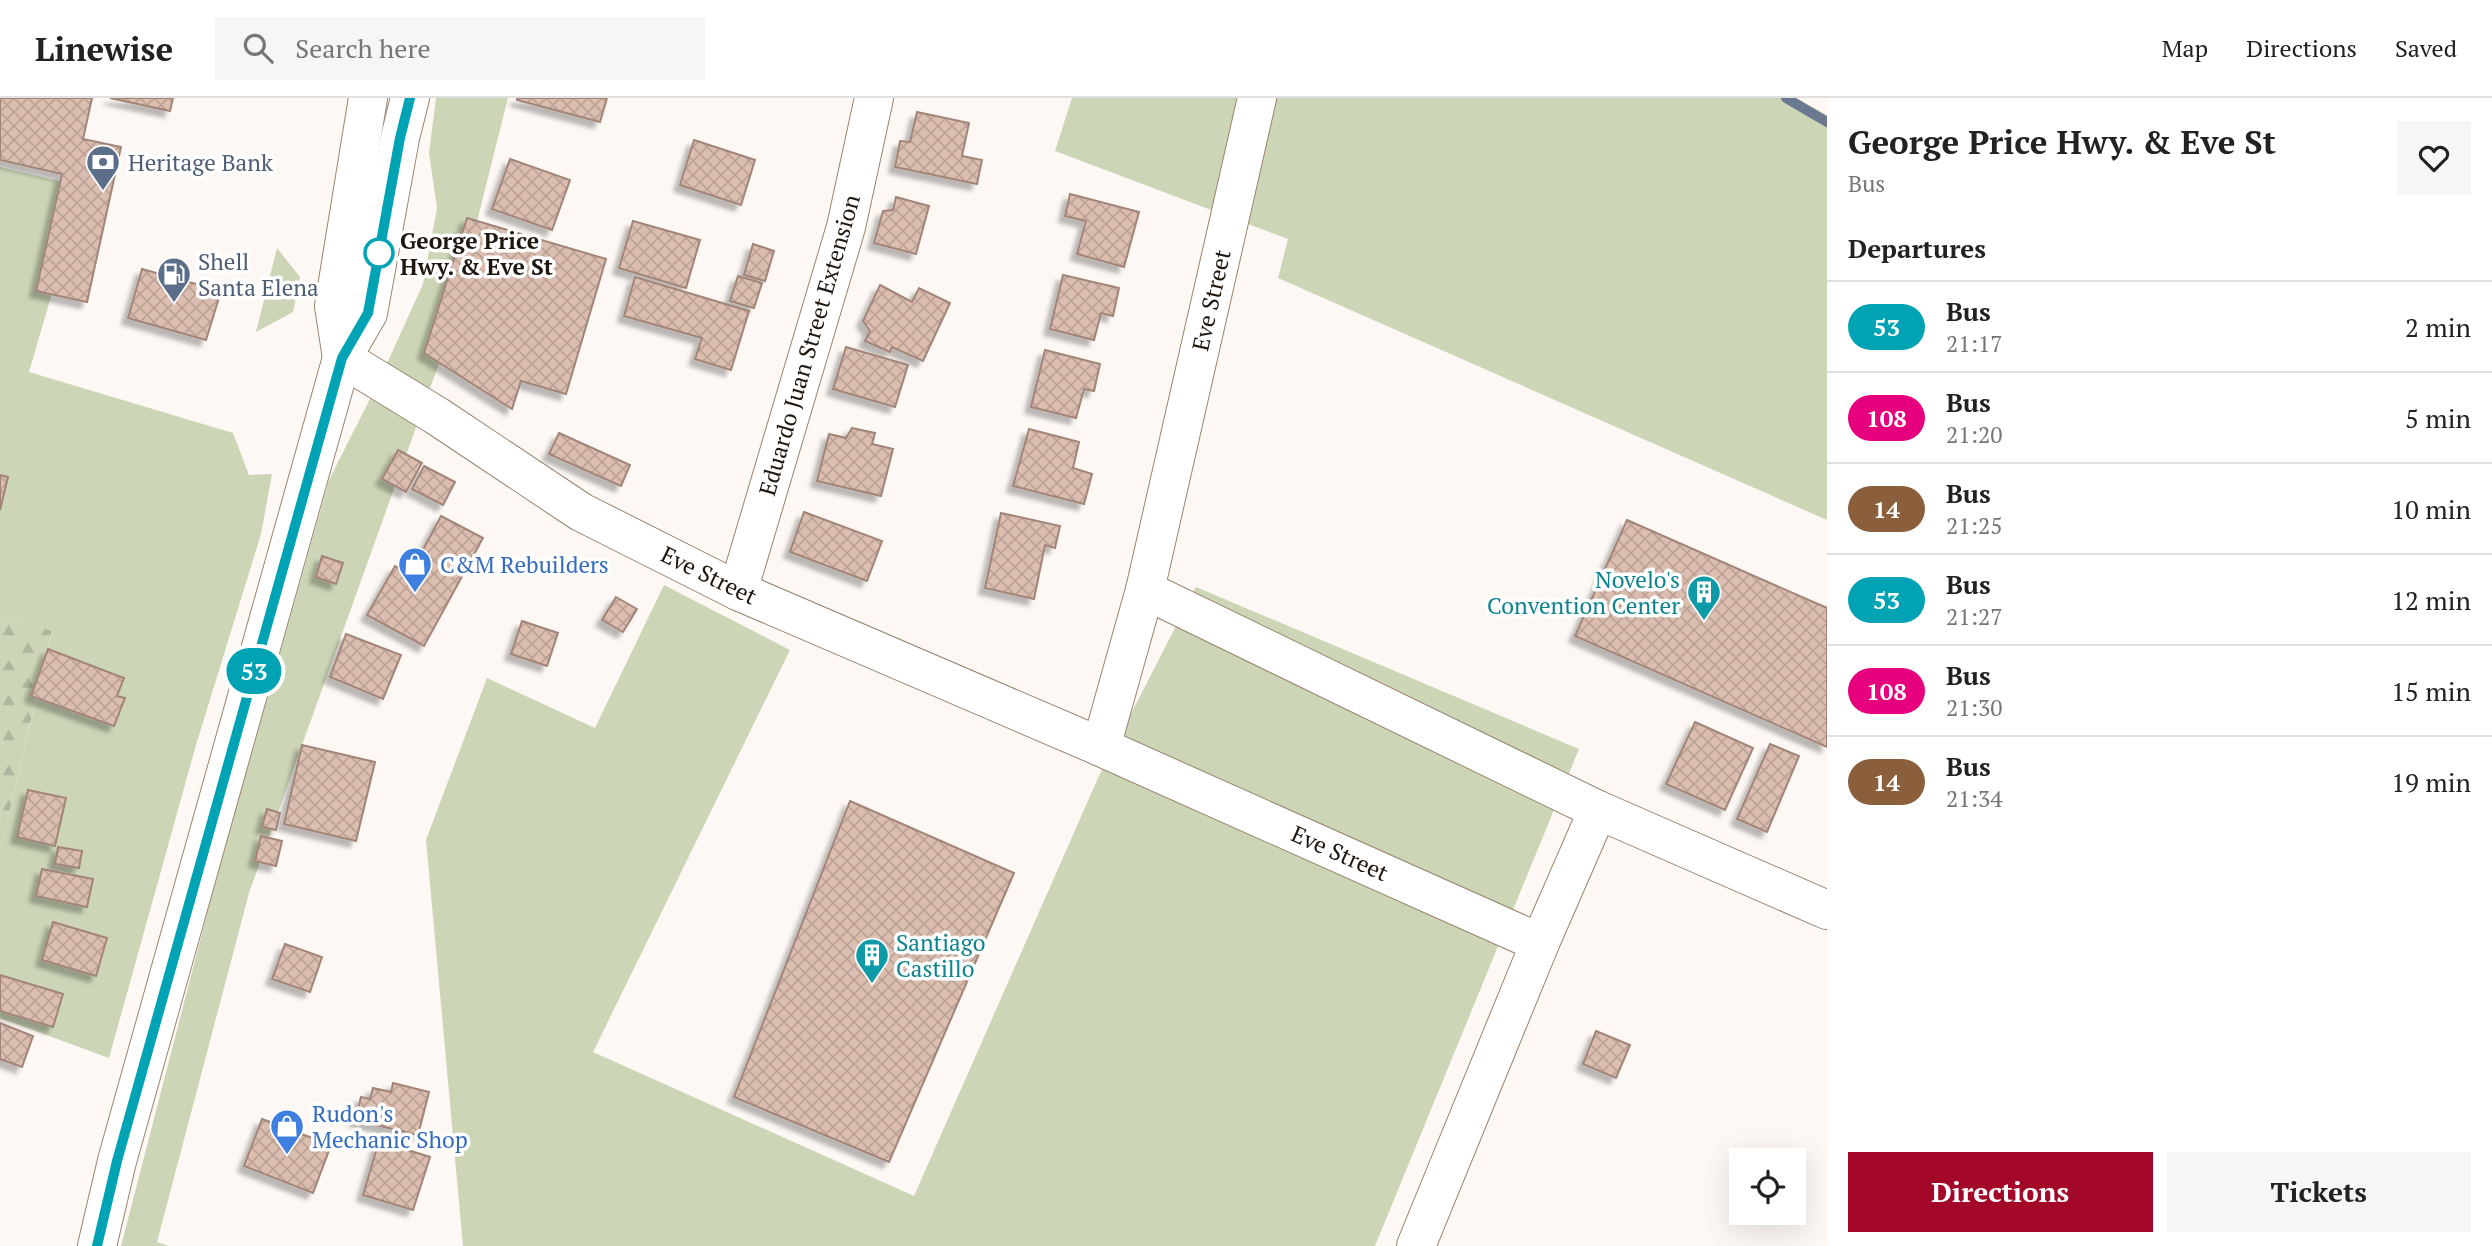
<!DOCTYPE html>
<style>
:root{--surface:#fff;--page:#f6f6f6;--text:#222;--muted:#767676;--line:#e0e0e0;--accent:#a40829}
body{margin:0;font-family:"PT Serif",serif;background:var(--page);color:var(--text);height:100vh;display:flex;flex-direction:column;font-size:26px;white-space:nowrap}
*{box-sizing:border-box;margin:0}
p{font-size:23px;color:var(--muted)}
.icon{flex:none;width:38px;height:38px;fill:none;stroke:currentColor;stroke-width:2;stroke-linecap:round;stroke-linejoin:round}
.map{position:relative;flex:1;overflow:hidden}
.panel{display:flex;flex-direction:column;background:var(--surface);width:665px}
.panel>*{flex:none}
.badge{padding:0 14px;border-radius:23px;font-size:24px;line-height:46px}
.buttons{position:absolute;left:1729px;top:1050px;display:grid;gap:14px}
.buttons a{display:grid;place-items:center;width:77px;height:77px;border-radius:0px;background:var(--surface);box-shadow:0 7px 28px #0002;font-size:35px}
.map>.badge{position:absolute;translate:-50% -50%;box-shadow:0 0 0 4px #fff}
h2{padding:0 21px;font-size:26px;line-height:63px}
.round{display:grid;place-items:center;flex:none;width:74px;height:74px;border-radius:0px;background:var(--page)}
.headline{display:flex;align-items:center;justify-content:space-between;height:119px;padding:0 21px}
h1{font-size:33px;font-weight:700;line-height:52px}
.button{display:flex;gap:14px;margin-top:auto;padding:14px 21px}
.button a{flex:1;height:80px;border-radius:0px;background:var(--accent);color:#fff;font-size:28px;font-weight:700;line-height:80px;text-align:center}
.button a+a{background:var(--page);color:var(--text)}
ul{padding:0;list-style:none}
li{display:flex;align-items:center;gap:21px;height:91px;padding:0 21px;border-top:2px solid var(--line)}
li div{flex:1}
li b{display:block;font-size:26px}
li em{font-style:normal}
li .badge{min-width:77px;font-weight:700;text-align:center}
header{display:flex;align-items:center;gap:42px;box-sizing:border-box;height:98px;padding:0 35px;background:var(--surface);border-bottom:2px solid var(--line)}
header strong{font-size:33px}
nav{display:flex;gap:38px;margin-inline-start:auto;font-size:24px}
.search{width:490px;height:63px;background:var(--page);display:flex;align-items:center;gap:18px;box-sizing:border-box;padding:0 24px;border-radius:0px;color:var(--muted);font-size:26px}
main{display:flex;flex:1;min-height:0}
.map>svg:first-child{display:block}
.green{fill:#ccd5b6}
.forest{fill:url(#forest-firs)}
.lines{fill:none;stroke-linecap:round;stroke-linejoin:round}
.stream{stroke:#6a7990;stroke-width:10}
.building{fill:url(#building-cross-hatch);stroke:#a28579;stroke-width:2;filter:url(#shadow)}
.minor-casing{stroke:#99846f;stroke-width:40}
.highway-casing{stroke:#99846f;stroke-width:40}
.minor{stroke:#fff;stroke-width:38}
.highway{stroke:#fff;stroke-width:38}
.line-casing{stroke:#fff;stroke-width:16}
.line{stroke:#00a3b4;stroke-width:10}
.stop-dot{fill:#fff;stroke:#00a3b4;stroke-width:3.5}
.labels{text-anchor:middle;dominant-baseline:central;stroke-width:7;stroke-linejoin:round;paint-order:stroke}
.service-label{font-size:23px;fill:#4e5e75;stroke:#fff;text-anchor:start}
.stop-label{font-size:23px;font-weight:bold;fill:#1f170f;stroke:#fff;text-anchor:start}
.street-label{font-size:23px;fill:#1f170f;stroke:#fff}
.shop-label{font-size:23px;fill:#366cbe;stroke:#fff;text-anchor:start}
.culture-label{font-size:23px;fill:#0d838f;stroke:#fff;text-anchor:end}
</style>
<header>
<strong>Linewise</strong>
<div class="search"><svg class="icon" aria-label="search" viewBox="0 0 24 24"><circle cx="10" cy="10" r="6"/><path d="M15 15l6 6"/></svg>Search here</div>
<nav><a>Map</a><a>Directions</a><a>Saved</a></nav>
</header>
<main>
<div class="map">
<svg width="1827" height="1148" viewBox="0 0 1827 1148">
<defs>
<pattern id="forest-firs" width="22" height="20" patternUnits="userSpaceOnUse" patternTransform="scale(1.75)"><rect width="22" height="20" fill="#ccd5b6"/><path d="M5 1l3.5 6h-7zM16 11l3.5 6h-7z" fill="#afb69b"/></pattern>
<pattern id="building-cross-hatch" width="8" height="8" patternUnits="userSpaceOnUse" patternTransform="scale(1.75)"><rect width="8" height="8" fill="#dcbeb0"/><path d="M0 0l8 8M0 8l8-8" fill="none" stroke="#bca396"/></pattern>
<filter id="shadow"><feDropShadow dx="-6" dy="6" stdDeviation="2" flood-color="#0004"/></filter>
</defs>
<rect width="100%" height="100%" fill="#fdf8f4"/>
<!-- green -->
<g class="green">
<polygon points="436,0 508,0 447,243 249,795 157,1144 169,1148 121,1148 215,785 329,382 379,283 423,186 437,110 429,55"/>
<polygon points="1072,0 1796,0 1827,17 1827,422 1278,180 1288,141 1055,53"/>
<polygon points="0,69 83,89 29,274 233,335 249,377 272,376 261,436 196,647 109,960 0,920 0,754 52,534 0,519"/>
<polygon points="277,150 300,179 293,214 256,234"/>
<polygon points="664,487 790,552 593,954 914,1098 1098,680 1196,489 1579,651 1375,1148 463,1148 426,742 487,580 595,630"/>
</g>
<!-- forest -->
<polygon class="forest" points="0,519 52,533 0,754"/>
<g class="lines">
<!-- stream -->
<polyline class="stream" points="1786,0 1827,24"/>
</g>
<!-- building -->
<g class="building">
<polygon points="0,0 92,0 83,41 121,49 87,204 36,193 62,76 0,62"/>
<polygon points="110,0 173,0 170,13"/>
<polygon points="517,0 607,0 600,24 517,2"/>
<polygon points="917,14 969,25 962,58 982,62 977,86 895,69 900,43 910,44"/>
<polygon points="694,42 755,62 741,107 680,87"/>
<polygon points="510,61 570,82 552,132 492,111"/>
<polygon points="1070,96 1139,114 1124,169 1077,156 1086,123 1065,118"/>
<polygon points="896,99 929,108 916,156 874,145 883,113 893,112"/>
<polygon points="467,120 606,161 566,296 521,283 512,311 424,255"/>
<polygon points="633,123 700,142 686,190 619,170"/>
<polygon points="753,146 774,153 765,183 744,177"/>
<polygon points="142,171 221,193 206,242 128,220"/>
<polygon points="1063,177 1119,190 1113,218 1101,215 1094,242 1050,231"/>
<polygon points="738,178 762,185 754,210 730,203"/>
<polygon points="635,179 749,213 731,272 695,261 702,240 624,218"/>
<polygon points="880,187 912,204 919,190 950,205 923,263 892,249 890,254 865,243 870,233 863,223"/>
<polygon points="846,249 908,267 895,309 833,291"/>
<polygon points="1045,252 1100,266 1094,293 1084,291 1076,320 1031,309"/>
<polygon points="852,330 875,335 872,346 893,351 881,398 817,383 829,336 846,340"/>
<polygon points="1029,331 1079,344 1073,370 1092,376 1084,406 1013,388"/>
<polygon points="559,335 630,367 621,388 549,356"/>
<polygon points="398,352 422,365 406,394 382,381"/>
<polygon points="424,368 455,384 443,407 412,391"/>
<polygon points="0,377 8,379 0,412"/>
<polygon points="804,414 882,443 867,483 790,454"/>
<polygon points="1001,415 1060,428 1055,450 1045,447 1034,501 985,490"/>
<polygon points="441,418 483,440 424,548 367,517 395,468 410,476"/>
<polygon points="1627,422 1827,510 1827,649 1575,538"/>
<polygon points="322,458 343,465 336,486 316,479"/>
<polygon points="616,499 637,511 623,534 602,522"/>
<polygon points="522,523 558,535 547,568 511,556"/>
<polygon points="346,536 401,557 383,601 330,579"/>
<polygon points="48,551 124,580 117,598 125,600 114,628 31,598"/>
<polygon points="1695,624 1753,650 1725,712 1666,686"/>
<polygon points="1770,646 1799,658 1767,734 1737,721"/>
<polygon points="302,647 375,664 356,743 284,726"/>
<polygon points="28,692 66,700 55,748 17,739"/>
<polygon points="850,703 1014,775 889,1064 734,999"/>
<polygon points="267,711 280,715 276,732 262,729"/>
<polygon points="261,738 282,743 276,768 255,763"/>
<polygon points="58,749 82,753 79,770 55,766"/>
<polygon points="42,771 93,781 87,809 36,798"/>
<polygon points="53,824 107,840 96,878 42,862"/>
<polygon points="285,846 322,859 310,894 272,881"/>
<polygon points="0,877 63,896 53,929 0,913"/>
<polygon points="0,925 33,938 22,969 0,961"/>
<polygon points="1596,933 1630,947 1616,980 1583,966"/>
<polygon points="393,985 429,994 418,1037 355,1022 361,999 370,1001 373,990 391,994"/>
<polygon points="262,1021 331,1047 313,1095 244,1068"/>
<polygon points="379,1043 430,1059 413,1112 363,1097"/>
</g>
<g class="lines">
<!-- minor casing -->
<g class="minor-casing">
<g id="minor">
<polyline points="342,260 437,318 581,414 738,493 1101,649 1540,845"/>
<polyline points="1145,492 1598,712 1827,812"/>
<polyline points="738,493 846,129 874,0"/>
<polyline points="1101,649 1145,492 1257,0"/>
<polyline points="1416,1148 1540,845 1598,712"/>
</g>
</g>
<!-- highway casing -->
<g class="highway-casing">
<g id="highway">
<polyline points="342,260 334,208 368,0"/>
<polyline points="97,1148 117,1063 342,260 368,215 400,40 410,0"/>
</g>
</g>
<!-- minor -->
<use href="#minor" class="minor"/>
<!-- highway -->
<use href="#highway" class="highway"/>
</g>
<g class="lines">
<!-- line casing -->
<g class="line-casing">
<polyline id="line" points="97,1148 117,1063 342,260 368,215 400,40 410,0"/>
</g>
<!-- line -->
<use href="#line" class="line"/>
</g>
<!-- icons -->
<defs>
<g id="bank-pin" transform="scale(1.75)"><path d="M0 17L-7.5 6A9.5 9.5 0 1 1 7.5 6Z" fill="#5c6f8a" stroke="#fff"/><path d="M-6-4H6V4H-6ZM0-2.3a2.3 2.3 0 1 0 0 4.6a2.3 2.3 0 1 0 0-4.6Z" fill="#fff"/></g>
<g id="fuel-pin" transform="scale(1.75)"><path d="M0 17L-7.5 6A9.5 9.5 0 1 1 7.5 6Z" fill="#5c6f8a" stroke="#fff"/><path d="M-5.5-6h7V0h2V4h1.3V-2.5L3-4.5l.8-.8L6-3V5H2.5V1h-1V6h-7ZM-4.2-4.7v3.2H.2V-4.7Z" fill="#fff"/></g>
<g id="shop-pin" transform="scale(1.75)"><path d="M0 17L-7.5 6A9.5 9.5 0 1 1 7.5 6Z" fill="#3f7fe0" stroke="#fff"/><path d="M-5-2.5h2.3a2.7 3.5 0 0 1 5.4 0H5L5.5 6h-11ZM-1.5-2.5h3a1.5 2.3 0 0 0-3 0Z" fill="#fff"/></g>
<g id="building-pin" transform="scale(1.75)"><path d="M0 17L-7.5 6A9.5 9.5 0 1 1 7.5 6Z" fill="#0f9aa8" stroke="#fff"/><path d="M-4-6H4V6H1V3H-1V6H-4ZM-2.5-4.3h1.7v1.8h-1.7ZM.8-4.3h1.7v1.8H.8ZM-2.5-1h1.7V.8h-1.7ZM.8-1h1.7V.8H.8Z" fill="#fff"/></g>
</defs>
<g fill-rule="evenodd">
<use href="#bank-pin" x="103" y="64"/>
<use href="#fuel-pin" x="174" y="176"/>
<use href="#shop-pin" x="415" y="466"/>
<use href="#building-pin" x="1704" y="494"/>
<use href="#building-pin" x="872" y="857"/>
<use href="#shop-pin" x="287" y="1028"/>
</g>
<!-- markers -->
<circle class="stop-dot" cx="379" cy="155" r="14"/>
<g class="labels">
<!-- service labels -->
<g class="service-label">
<text x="128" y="64">Heritage Bank</text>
<text x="198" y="163">Shell<tspan x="198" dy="26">Santa Elena</tspan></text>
</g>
<!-- stop labels -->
<g class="stop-label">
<text x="400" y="142">George Price<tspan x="400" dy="26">Hwy. &amp; Eve St</tspan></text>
</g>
<!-- street labels -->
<g class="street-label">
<text transform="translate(1211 202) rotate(-77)">Eve Street</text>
<text transform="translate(809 247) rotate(-74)">Eduardo Juan Street Extension</text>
<text transform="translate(709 477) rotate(26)">Eve Street</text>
<text transform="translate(1340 755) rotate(24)">Eve Street</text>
</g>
<!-- shop labels -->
<g class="shop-label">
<text x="440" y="466">C&amp;M Rebuilders</text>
<text x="312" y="1015">Rudon's<tspan x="312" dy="26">Mechanic Shop</tspan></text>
</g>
<!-- culture labels -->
<g class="culture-label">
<text x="1680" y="481">Novelo's<tspan x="1680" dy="26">Convention Center</tspan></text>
<text x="896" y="844" text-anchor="start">Santiago<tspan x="896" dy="26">Castillo</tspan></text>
</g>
</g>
</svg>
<div class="buttons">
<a><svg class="icon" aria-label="locate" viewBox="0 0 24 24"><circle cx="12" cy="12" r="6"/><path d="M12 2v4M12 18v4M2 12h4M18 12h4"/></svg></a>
</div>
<b class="badge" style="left:254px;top:573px;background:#00a3b4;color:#fff">53</b>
</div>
<section class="panel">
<div class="headline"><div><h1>George Price Hwy. &amp; Eve St</h1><p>Bus</p></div><a class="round"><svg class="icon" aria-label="heart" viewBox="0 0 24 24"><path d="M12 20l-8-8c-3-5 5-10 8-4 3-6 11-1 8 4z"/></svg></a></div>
<h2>Departures</h2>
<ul>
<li><span class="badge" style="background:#00a3b4;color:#fff">53</span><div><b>Bus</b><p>21:17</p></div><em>2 min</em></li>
<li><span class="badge" style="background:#e6007e;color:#fff">108</span><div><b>Bus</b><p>21:20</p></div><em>5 min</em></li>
<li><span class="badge" style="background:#8b5e3c;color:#fff">14</span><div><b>Bus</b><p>21:25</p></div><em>10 min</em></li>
<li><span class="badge" style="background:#00a3b4;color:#fff">53</span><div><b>Bus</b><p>21:27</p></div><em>12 min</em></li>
<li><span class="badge" style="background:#e6007e;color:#fff">108</span><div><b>Bus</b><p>21:30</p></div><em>15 min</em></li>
<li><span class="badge" style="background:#8b5e3c;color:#fff">14</span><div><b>Bus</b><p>21:34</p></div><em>19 min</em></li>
</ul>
<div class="button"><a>Directions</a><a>Tickets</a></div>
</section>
</main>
